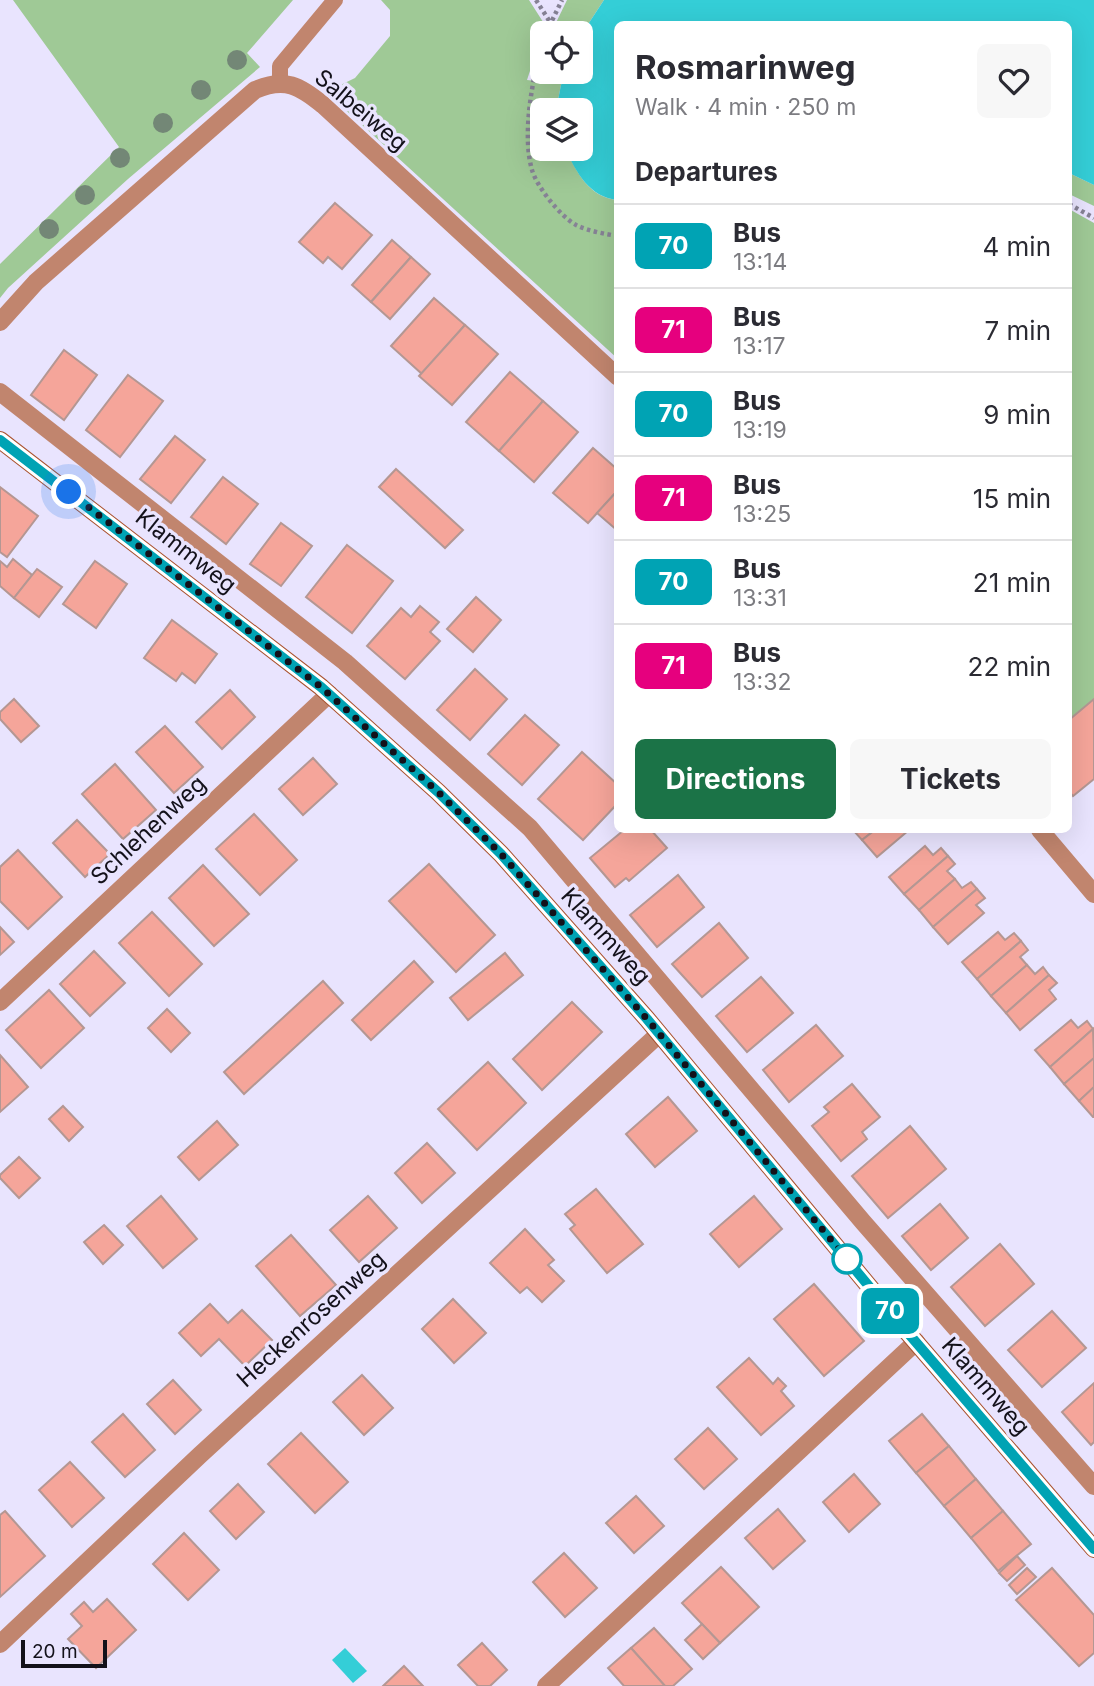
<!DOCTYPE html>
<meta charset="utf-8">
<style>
:root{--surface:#fff;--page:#f7f7f7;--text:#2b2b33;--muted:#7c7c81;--line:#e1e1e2;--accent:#1b7347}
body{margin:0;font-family:Inter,sans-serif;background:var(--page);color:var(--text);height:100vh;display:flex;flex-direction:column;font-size:26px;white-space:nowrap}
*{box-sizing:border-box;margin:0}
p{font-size:23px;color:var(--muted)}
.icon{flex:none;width:38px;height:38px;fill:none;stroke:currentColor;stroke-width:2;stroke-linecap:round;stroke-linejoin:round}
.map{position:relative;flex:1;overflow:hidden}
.side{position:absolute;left:614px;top:21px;width:458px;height:812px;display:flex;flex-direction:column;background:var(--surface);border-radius:10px;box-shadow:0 7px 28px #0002}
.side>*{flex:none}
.badge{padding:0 14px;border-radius:10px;font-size:24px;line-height:46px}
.tools{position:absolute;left:530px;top:21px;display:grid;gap:14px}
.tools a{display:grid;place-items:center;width:63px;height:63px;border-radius:10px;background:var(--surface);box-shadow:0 7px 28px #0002;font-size:35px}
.scale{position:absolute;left:21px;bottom:18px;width:86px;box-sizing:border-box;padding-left:7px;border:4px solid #13111a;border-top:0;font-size:19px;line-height:24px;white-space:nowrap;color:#13111a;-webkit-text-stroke:5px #e9e4fe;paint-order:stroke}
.you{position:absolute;width:35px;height:35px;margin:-18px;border:5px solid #fff;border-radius:50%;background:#1a73e8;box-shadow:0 0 0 10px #1a73e833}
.map>.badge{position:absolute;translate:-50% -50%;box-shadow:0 0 0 4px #fff}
h2{padding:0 21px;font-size:26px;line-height:63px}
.round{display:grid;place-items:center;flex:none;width:74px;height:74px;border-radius:10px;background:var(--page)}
.headline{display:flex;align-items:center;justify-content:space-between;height:119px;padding:0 21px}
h1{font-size:33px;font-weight:700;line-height:52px}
.action{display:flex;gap:14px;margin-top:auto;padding:14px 21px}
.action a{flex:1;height:80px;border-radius:10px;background:var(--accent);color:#fff;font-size:28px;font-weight:700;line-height:80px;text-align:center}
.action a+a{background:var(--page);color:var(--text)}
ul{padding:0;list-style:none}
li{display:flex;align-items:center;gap:21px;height:84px;padding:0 21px;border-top:2px solid var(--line)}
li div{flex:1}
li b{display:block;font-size:26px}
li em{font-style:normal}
li .badge{min-width:77px;font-weight:700;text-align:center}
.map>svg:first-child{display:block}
.green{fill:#9fc996}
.water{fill:#34ced7}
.building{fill:#f5a59a;stroke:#b49793;stroke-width:2}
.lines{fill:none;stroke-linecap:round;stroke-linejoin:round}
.path{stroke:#868295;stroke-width:4.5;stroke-dasharray:3.5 3.5;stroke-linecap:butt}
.service{stroke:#c1856e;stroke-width:16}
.minor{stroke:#c1856e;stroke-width:18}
.secondary{stroke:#a95230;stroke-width:18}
.tree{fill:#738776}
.line-casing{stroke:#fff;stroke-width:16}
.line{stroke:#00a3b4;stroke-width:10}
.walk{stroke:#13111a;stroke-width:7;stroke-dasharray:0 12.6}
.stop-dot{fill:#fff;stroke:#00a3b4;stroke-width:3.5}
.labels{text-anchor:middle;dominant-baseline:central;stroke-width:7;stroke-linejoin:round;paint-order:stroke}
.street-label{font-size:23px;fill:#13111a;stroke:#e9e4fe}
</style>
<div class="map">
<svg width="1094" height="1686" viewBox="0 0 1094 1686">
<rect width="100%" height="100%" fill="#e9e4fe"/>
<!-- green -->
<g class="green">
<polygon points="13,0 293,0 247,53 260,67 128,179 8,288 0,298 0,264 119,147"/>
<path d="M 381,0 L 529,0 L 545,25 L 527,80 L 536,81 L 542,61 L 542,72 L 566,72 L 561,85 L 556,110 L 542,110 L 542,149 L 565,149 C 578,173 588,197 618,200 L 618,359 L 326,92 L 355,78 L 390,36 L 390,10 Z"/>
<polygon points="567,0 604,0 581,35 551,33"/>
<polygon points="1069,173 1094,185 1094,206 1069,194"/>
<polygon points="1069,209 1094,223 1094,699 1069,720"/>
</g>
<!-- water -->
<g class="water">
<path d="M 604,0 L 1094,0 L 1094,185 L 1069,173 L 1069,24 L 618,24 L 618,200 C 589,197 577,173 565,149 L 581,149 L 581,110 L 556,110 L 561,85 L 566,72 L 581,72 L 581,35 Z"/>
<polygon points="345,1648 367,1671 353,1683 332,1660"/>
</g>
<!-- building -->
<g class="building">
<polygon points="335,203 372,235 342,269 328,257 323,263 299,242"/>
<polygon points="392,240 411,257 371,302 352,285"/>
<polygon points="411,257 430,274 390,319 371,302"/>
<polygon points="434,298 465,325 422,374 391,346"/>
<polygon points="465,325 498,354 452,405 419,376"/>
<polygon points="64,350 97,375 64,420 31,395"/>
<polygon points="510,372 543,401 499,451 466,422"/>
<polygon points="128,375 163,401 120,457 86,430"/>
<polygon points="543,401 578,432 534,482 499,451"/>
<polygon points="175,436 205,460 171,503 140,479"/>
<polygon points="593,448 618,470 618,490 588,523 553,493"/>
<polygon points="396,469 463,530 445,548 379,487"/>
<polygon points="223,477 258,504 226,544 191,517"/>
<polygon points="0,487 38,516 7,557 0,552"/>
<polygon points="618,490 618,531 597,513"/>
<polygon points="281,523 312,546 281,586 250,564"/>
<polygon points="347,545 393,581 352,633 306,597"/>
<polygon points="13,559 32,575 14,598 0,586 0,561 7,567"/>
<polygon points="95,561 127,584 96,628 63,604"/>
<polygon points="37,569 62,587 39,617 14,598"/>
<polygon points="476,597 501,620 473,652 447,629"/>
<polygon points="420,606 439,622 430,632 440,641 405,679 367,646 401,608 411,617"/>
<polygon points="172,620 217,654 195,683 182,673 176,681 144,658"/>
<polygon points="475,669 507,699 470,740 437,710"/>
<polygon points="230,690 255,717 222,749 196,722"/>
<polygon points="14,699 39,726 21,742 0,719 0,712"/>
<polygon points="1094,699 1094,779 1073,796 1069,791 1069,720"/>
<polygon points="525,715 559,745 522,785 488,754"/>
<polygon points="165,726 203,767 174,793 136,752"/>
<polygon points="582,752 618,785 618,803 583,840 538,799"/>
<polygon points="313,758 337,784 303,815 279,789"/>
<polygon points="115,764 156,810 123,839 82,794"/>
<polygon points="254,814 297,860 260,895 216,849"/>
<polygon points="77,820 110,854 85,877 53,843"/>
<polygon points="624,830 651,830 667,848 629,881 626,878 615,887 590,858"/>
<polygon points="853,830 875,830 862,840"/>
<polygon points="875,830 909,830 877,857 862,840"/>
<polygon points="925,846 933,855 941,848 948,856 904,894 889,877"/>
<polygon points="18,850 62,897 28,929 0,901 0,867"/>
<polygon points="948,856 955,864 947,871 955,879 919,910 904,894"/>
<polygon points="429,864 495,935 456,972 389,901"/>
<polygon points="203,865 249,914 214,946 169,898"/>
<polygon points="678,875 704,907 657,947 630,915"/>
<polygon points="955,879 962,888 971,882 977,889 933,927 919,910"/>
<polygon points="977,889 985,898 976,905 984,913 948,944 933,927"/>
<polygon points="152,912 202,964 169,996 119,943"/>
<polygon points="719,923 748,958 702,997 672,964"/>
<polygon points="0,927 14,942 0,955"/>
<polygon points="998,932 1005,940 1014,933 1021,941 977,979 962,962"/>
<polygon points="1021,941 1028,950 1020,957 1027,965 991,996 977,979"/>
<polygon points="94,951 125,983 90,1016 60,984"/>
<polygon points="505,953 523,975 468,1020 450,998"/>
<polygon points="414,961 433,982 371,1040 352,1020"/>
<polygon points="1027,965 1035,974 1043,967 1049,975 1006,1013 991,996"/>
<polygon points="1049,975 1057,983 1049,990 1056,999 1020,1030 1006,1013"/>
<polygon points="761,977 793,1013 747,1052 716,1016"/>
<polygon points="323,981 343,1003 244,1094 224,1072"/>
<polygon points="49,990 84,1028 41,1068 6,1030"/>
<polygon points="572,1002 602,1032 542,1090 513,1059"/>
<polygon points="167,1009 190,1033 171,1052 148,1028"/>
<polygon points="1071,1020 1078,1028 1087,1021 1093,1029 1050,1067 1035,1050"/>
<polygon points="816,1025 843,1056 789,1102 763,1070"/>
<polygon points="1093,1029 1094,1058 1064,1084 1050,1067"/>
<polygon points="0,1055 28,1087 0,1112"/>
<polygon points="1094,1058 1094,1087 1079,1101 1064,1084"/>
<polygon points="488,1062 526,1103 477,1150 438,1109"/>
<polygon points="852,1084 880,1117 862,1132 867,1139 841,1161 812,1126 829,1112 824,1107"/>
<polygon points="1094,1087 1094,1117 1093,1117 1079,1101"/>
<polygon points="668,1097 697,1131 655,1167 626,1134"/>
<polygon points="63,1106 83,1127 69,1141 49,1119"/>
<polygon points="217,1121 238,1145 199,1180 178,1157"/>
<polygon points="910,1126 946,1169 888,1218 852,1176"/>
<polygon points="427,1143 455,1173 422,1203 395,1173"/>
<polygon points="19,1157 40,1178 19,1198 0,1178 0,1175"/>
<polygon points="596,1189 643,1244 607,1273 570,1229 575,1225 565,1214"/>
<polygon points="161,1196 197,1239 163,1268 127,1226"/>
<polygon points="368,1196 397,1228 359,1262 330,1230"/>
<polygon points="754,1196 782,1229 739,1267 710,1234"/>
<polygon points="940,1204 968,1238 931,1270 902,1236"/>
<polygon points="104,1225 123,1245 103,1264 84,1242"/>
<polygon points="525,1229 554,1260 548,1265 564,1281 542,1302 527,1287 520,1293 490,1263"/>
<polygon points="291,1235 336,1285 300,1316 256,1266"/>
<polygon points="1000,1244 1034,1284 985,1326 951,1287"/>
<polygon points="814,1284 864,1341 824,1376 774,1319"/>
<polygon points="453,1299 486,1333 454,1363 422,1329"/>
<polygon points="210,1304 228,1323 242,1310 272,1340 245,1366 219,1339 201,1356 179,1333"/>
<polygon points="1052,1311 1086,1348 1042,1387 1008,1350"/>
<polygon points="749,1358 773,1384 778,1378 786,1386 781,1391 794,1406 761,1435 717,1387"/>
<polygon points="362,1375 393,1408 364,1435 333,1402"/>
<polygon points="173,1380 201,1410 175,1434 147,1404"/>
<polygon points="1094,1383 1094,1442 1091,1445 1062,1412"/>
<polygon points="123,1414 155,1450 125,1477 92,1442"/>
<polygon points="922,1414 949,1446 916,1473 889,1441"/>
<polygon points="708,1428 737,1459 704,1489 675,1459"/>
<polygon points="301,1433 348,1482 315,1513 268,1464"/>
<polygon points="949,1446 976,1479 944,1506 916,1473"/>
<polygon points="70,1462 104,1498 72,1527 39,1490"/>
<polygon points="854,1474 880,1504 849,1532 823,1502"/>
<polygon points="976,1479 1003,1511 971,1538 944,1506"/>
<polygon points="238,1484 264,1512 236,1539 210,1511"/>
<polygon points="636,1496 664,1526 634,1553 606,1523"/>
<polygon points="778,1509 805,1541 773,1569 745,1538"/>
<polygon points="5,1511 45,1556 0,1597 0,1515"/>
<polygon points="1003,1511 1031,1544 998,1571 971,1538"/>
<polygon points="184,1533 219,1570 188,1600 153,1564"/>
<polygon points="564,1553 597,1588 565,1617 533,1582"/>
<polygon points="1017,1556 1025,1565 1007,1581 999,1573"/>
<polygon points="721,1567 759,1607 720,1643 682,1603"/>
<polygon points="1027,1568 1036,1577 1017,1594 1009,1585"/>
<polygon points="1052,1568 1094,1615 1094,1653 1079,1666 1016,1600"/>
<polygon points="107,1599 136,1630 96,1668 68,1639 82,1626 71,1614 84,1602 93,1612"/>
<polygon points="702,1624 720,1643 703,1659 685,1640"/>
<polygon points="654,1628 692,1669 673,1686 665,1686 631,1648"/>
<polygon points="482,1643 507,1670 490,1686 478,1686 458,1665"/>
<polygon points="631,1648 665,1686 624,1686 608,1668"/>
<polygon points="404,1666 423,1686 383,1686"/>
</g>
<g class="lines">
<!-- path -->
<g class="path">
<polyline points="536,0 550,22"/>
<polyline points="546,33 562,0"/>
<path d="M 542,45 C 532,80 522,135 532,170 C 537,187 560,216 576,225 C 588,231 605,234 618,236"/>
<polyline points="1069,204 1094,218"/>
</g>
<!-- service -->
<polyline class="service" points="280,82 280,66 335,0"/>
<!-- minor -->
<g class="minor">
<path d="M 0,322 L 36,282 L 255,90 C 285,77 300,86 323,105 L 618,377"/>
<polyline points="0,392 345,662 530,828 863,1222 1094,1486"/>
<polyline points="1040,830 1094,894"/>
<polyline points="0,1002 329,694"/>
<polyline points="0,1644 200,1455 659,1034"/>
<polyline points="546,1686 916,1342"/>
</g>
<!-- secondary -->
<polyline class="secondary" points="0,440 321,687 438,792 501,854 647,1019 902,1326 1094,1549"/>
</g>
<!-- trees -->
<g class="tree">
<circle cx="237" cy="60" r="10"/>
<circle cx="201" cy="90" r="10"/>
<circle cx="163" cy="123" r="10"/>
<circle cx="120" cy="158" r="10"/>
<circle cx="85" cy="195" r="10"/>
<circle cx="49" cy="229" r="10"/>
</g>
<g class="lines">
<!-- line casing -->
<g class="line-casing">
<polyline id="line" points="0,440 321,687 438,792 501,854 647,1019 902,1326 1094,1549"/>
</g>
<!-- line -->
<use href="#line" class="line"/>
<!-- walk -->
<polyline class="walk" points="69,492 321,687 438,792 501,854 647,1019 847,1259"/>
</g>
<!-- markers -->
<circle class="stop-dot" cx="847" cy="1259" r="14"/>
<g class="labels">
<!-- street labels -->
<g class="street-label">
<text transform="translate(361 110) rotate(40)">Salbeiweg</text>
<text transform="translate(186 551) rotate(38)">Klammweg</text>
<text transform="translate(148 830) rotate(-43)">Schlehenweg</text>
<text transform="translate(606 936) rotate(48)">Klammweg</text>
<text transform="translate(311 1319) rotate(-42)">Heckenrosenweg</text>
<text transform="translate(986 1386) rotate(49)">Klammweg</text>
</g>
</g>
</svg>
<div class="tools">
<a><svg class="icon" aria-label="locate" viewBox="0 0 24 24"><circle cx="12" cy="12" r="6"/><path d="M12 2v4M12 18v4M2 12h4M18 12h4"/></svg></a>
<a><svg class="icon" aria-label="layers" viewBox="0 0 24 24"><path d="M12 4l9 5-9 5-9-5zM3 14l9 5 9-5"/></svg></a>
</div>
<div class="scale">20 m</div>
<div class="you" style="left:69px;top:492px"></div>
<b class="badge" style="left:890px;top:1311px;background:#00a3b4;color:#fff">70</b>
<section class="side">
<div class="headline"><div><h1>Rosmarinweg</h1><p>Walk · 4 min · 250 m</p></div><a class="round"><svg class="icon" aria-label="heart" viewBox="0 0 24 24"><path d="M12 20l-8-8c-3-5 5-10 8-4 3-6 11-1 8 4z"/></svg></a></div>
<h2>Departures</h2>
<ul>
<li><span class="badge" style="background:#00a3b4;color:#fff">70</span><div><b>Bus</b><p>13:14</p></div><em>4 min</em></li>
<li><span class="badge" style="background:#e6007e;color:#fff">71</span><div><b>Bus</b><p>13:17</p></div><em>7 min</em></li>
<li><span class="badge" style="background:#00a3b4;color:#fff">70</span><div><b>Bus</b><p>13:19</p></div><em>9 min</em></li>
<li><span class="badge" style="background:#e6007e;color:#fff">71</span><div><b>Bus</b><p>13:25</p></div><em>15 min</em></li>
<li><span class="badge" style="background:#00a3b4;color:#fff">70</span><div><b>Bus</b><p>13:31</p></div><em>21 min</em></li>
<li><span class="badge" style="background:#e6007e;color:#fff">71</span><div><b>Bus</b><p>13:32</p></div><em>22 min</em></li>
</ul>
<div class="action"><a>Directions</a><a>Tickets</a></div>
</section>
</div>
